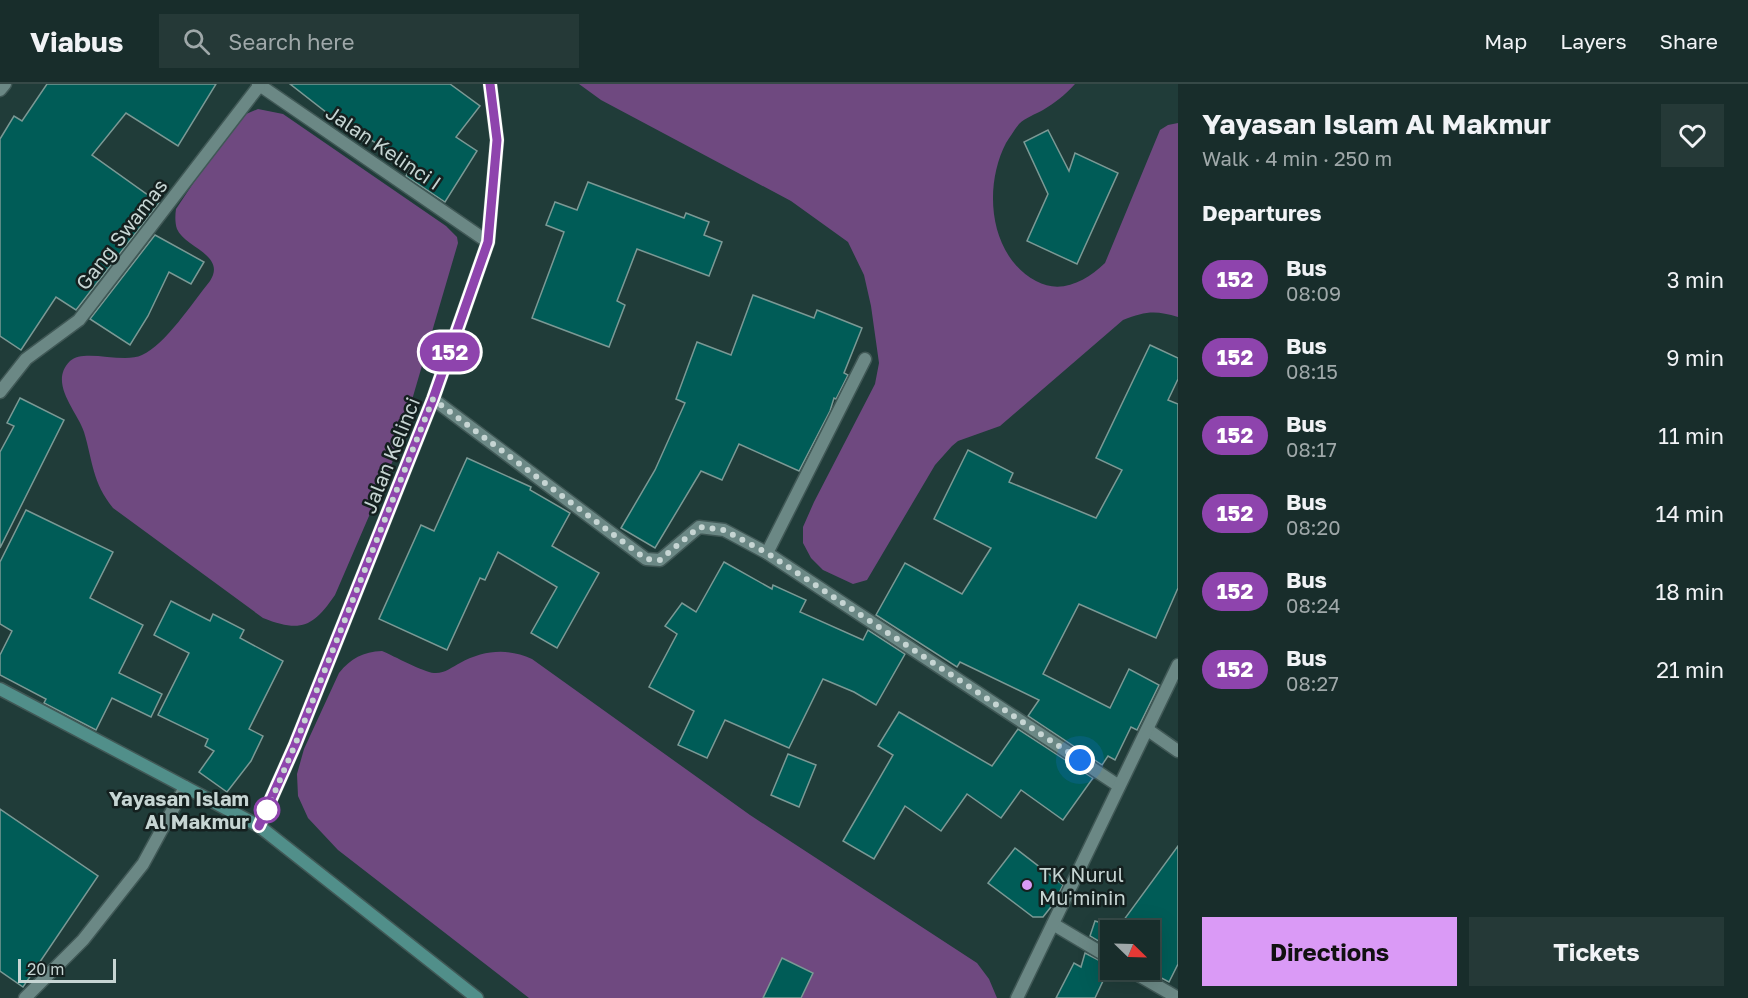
<!DOCTYPE html>
<meta charset="utf-8">
<style>
:root{--surface:#182d2b;--page:#253937;--text:#f1f3f6;--muted:#9fa8a9;--line:#364947;--accent:#da9af6}
body{margin:0;font-family:"Golos Text",sans-serif;background:var(--page);color:var(--text);height:100vh;display:flex;flex-direction:column;font-size:22px;white-space:nowrap}
*{box-sizing:border-box;margin:0}
p{font-size:20px;color:var(--muted)}
.icon{flex:none;width:33px;height:33px;fill:none;stroke:currentColor;stroke-width:2;stroke-linecap:round;stroke-linejoin:round}
.map{position:relative;flex:1;overflow:hidden}
.panel{display:flex;flex-direction:column;background:var(--surface);width:570px}
.panel>*{flex:none}
.badge{padding:0 12px;border-radius:20px;font-size:21px;line-height:39px}
.needle{width:39px;rotate:113deg}
.fabs{position:absolute;left:1100px;top:836px;display:grid;gap:12px}
.fabs a{display:grid;place-items:center;width:60px;height:60px;border-radius:0px;background:var(--surface);box-shadow:0 6px 24px #0002,0 0 0 2px var(--line);font-size:30px}
.scale{position:absolute;left:18px;bottom:15px;width:98px;box-sizing:border-box;padding-left:6px;border:3px solid #c6d5d3;border-top:0;font-size:16px;line-height:21px;white-space:nowrap;color:#c6d5d3;-webkit-text-stroke:4px #14201f;paint-order:stroke}
.you{position:absolute;width:30px;height:30px;margin:-15px;border:4px solid #fff;border-radius:50%;background:#1a73e8;box-shadow:0 0 0 9px #1a73e833}
.map>.badge{position:absolute;translate:-50% -50%;box-shadow:0 0 0 3px #fff}
h2{padding:0 24px;font-size:22px;line-height:54px}
.round{display:grid;place-items:center;flex:none;width:63px;height:63px;border-radius:0px;background:var(--page)}
.headline{display:flex;align-items:center;justify-content:space-between;height:102px;padding:0 24px}
h1{font-size:28px;font-weight:700;line-height:45px}
.cta{display:flex;gap:12px;margin-top:auto;padding:12px 24px}
.cta a{flex:1;height:69px;border-radius:0px;background:var(--accent);color:#111;font-size:24px;font-weight:700;line-height:69px;text-align:center}
.cta a+a{background:var(--page);color:var(--text)}
ul{padding:0;list-style:none}
li{display:flex;align-items:center;gap:18px;height:78px;padding:0 24px}
li div{flex:1}
li b{display:block;font-size:22px}
li em{font-style:normal}
li .badge{min-width:66px;font-weight:700;text-align:center}
header{display:flex;align-items:center;gap:36px;box-sizing:border-box;height:84px;padding:0 30px;background:var(--surface);border-bottom:2px solid var(--line)}
header strong{font-size:28px}
nav{display:flex;gap:33px;margin-inline-start:auto;font-size:21px}
.search{width:420px;height:54px;background:var(--page);display:flex;align-items:center;gap:15px;box-sizing:border-box;padding:0 21px;border-radius:0px;color:var(--muted);font-size:22px}
main{display:flex;flex:1;min-height:0}
.map>svg:first-child{display:block}
.green{fill:#6f4980}
.building{fill:#005c57;stroke:#7b9995;stroke-width:1.5}
.lines{fill:none;stroke-linecap:round;stroke-linejoin:round}
.street-casing{stroke:#405856;stroke-width:15}
.secondary-casing{stroke:#405856;stroke-width:15}
.street{stroke:#6b8885;stroke-width:12}
.secondary{stroke:#518f8a;stroke-width:12}
.line-casing{stroke:#fff;stroke-width:14}
.line{stroke:#8e44ad;stroke-width:9}
.walk{stroke:#c6d5d3;stroke-width:6;stroke-dasharray:0 10.8}
.stop-dot{fill:#fff;stroke:#8e44ad;stroke-width:3}
.poi-dot{fill:#da9af6;stroke:#14201f;stroke-width:2}
.labels{text-anchor:middle;dominant-baseline:central;stroke-width:5;stroke-linejoin:round;paint-order:stroke}
.street-label{font-size:20px;fill:#c6d5d3;stroke:#14201f}
.stop-label{font-size:20px;font-weight:bold;fill:#c6d5d3;stroke:#14201f;text-anchor:end}
.poi-label{font-size:20px;fill:#c6d5d3;stroke:#14201f;text-anchor:start}
</style>
<header>
<strong>Viabus</strong>
<div class="search"><svg class="icon" aria-label="search" viewBox="0 0 24 24"><circle cx="10" cy="10" r="6"/><path d="M15 15l6 6"/></svg>Search here</div>
<nav><a>Map</a><a>Layers</a><a>Share</a></nav>
</header>
<main>
<div class="map">
<svg width="1178" height="914" viewBox="0 0 1178 914">
<rect width="100%" height="100%" fill="#203c39"/>
<!-- green -->
<g class="green">
<path d="M 579,0 L 1075,0 C 1065,11 1055,19 1043,26 C 1036,30 1025,34 1019,40 C 1015,45 1010,53 1006,59 C 983,103 989,172 1036,197 C 1061,211 1086,197 1105,179 L 1160,46 L 1168,41 L 1178,39 L 1178,233 C 1156,226 1145,227 1123,236 L 1000,342 L 958,357 L 952,362 L 935,381 L 867,496 L 853,500 L 823,486 L 811,474 L 803,459 L 803,443 L 814,418 L 875,300 L 879,279 L 871,222 L 864,191 L 848,158 L 791,117 L 601,16 Z"/>
<path d="M 258,25 L 283,30 L 446,142 L 457,153 L 458,159 L 397,367 L 335,511 C 313,543 301,549 263,534 L 113,424 C 92,398 93,378 84,348 C 77,327 48,299 70,277 C 84,264 123,280 142,271 C 165,261 193,218 210,197 C 227,171 184,163 177,145 C 175,139 175,132 176,125 L 228,47 L 239,33 Z"/>
<path d="M 382,567 C 394,572 423,588 434,589 C 444,590 452,583 460,579 C 484,566 508,564 532,575 L 750,731 L 977,879 L 989,895 L 997,914 L 529,914 L 338,766 L 308,734 L 298,712 L 297,690 L 304,665 L 339,589 C 351,574 363,568 382,567 Z"/>
</g>
<!-- building -->
<g class="building">
<polygon points="47,0 216,0 178,62 126,29 92,71 159,119 76,226 56,213 21,266 0,252 0,55 14,32 22,37"/>
<polygon points="290,0 450,0 480,22 456,53 477,67 445,118 406,92 413,81 366,53 363,57"/>
<polygon points="1048,46 1069,87 1075,69 1118,89 1077,180 1027,157 1048,110 1024,58"/>
<polygon points="588,98 684,134 686,129 709,138 704,151 722,158 709,192 637,165 617,217 625,221 609,263 532,234 564,148 546,141 555,118 577,126"/>
<polygon points="155,151 204,178 191,200 169,188 148,232 130,261 90,235"/>
<polygon points="753,211 814,234 817,226 862,244 844,289 848,291 836,315 834,314 830,327 799,387 739,360 722,396 701,387 655,464 621,444 655,386 685,319 676,315 697,258 731,271"/>
<polygon points="1150,261 1178,274 1178,295 1168,316 1178,320 1178,504 1156,554 1079,520 1043,590 1110,624 1129,585 1159,601 1137,646 1131,643 1115,676 1108,672 1102,681 1028,632 1039,616 960,578 957,583 876,531 905,479 962,510 991,464 934,435 968,366 1013,389 1009,398 1096,434 1122,386 1096,374"/>
<polygon points="20,314 64,336 0,464 0,368 14,342 7,339"/>
<polygon points="467,374 531,403 530,406 570,429 552,462 599,489 557,564 531,549 557,503 498,468 485,496 480,494 447,566 379,535 421,441 434,447"/>
<polygon points="26,426 113,468 90,514 143,541 119,589 162,610 151,633 112,614 96,646 44,619 46,615 0,591 0,571 12,547 0,540 0,478"/>
<polygon points="724,478 772,505 773,501 806,516 800,528 863,556 868,546 905,570 876,621 854,608 823,595 789,664 725,636 707,674 678,661 694,627 649,603 677,550 665,542 682,519 696,528"/>
<polygon points="171,517 210,537 213,530 244,546 240,554 283,577 249,645 263,652 251,677 227,708 199,688 214,667 205,662 208,655 158,631 189,569 154,551"/>
<polygon points="899,628 992,682 1018,645 1093,694 1063,736 1021,706 1001,734 967,710 941,747 905,722 874,775 843,757 893,671 878,662"/>
<polygon points="788,670 816,681 799,723 771,711"/>
<polygon points="0,725 98,792 23,903 0,887"/>
<polygon points="1178,762 1178,880 1169,898 1144,885 1149,885 1149,846 1110,846 1110,864 1090,852 1095,837 1118,844"/>
<polygon points="1015,764 1063,801 1054,819 1043,833 1033,833 988,799"/>
<polygon points="1085,869 1110,882 1095,914 1056,914 1074,879 1081,883"/>
<polygon points="782,874 813,889 801,914 763,914"/>
</g>
<g class="lines">
<!-- street casing -->
<g class="street-casing">
<g id="street">
<polyline points="258,0 488,158"/>
<polyline points="0,6 5,0"/>
<polyline points="0,308 26,275 79,236 259,2"/>
<polyline points="433,315 646,475 660,476 699,443 724,446 767,469 1119,702"/>
<polyline points="767,469 865,275"/>
<polyline points="1148,646 1178,667"/>
<polyline points="259,742 295,661 433,315 488,158 497,56 490,0"/>
<polyline points="1053,840 1110,874"/>
<polyline points="1128,885 1178,914"/>
<polyline points="25,914 83,856 143,780 185,703"/>
<polyline points="1017,914 1178,581"/>
</g>
</g>
<!-- secondary casing -->
<g class="secondary-casing">
<polyline id="secondary" points="0,605 259,742 477,914"/>
</g>
<!-- street -->
<use href="#street" class="street"/>
<!-- secondary -->
<use href="#secondary" class="secondary"/>
</g>
<g class="lines">
<!-- line casing -->
<g class="line-casing">
<polyline id="line" points="259,742 295,661 433,315 488,158 497,56 490,0"/>
</g>
<!-- line -->
<use href="#line" class="line"/>
<!-- walk -->
<polyline class="walk" points="267,726 295,661 433,315 646,475 660,476 699,443 724,446 767,469 1080,676"/>
</g>
<!-- markers -->
<circle class="stop-dot" cx="267" cy="726" r="12"/>
<circle class="poi-dot" cx="1027" cy="801" r="6"/>
<g class="labels">
<!-- street labels -->
<g class="street-label">
<text transform="translate(384 63) rotate(34)">Jalan Kelinci I</text>
<text transform="translate(121 150) rotate(-52)">Gang Swamas</text>
<text transform="translate(390 371) rotate(-68)">Jalan Kelinci</text>
</g>
<!-- stop labels -->
<g class="stop-label">
<text x="249" y="714">Yayasan Islam<tspan x="249" dy="23">Al Makmur</tspan></text>
</g>
<!-- poi labels -->
<g class="poi-label">
<text x="1039" y="790">TK Nurul<tspan x="1039" dy="23">Mu'minin</tspan></text>
</g>
</g>
</svg>
<div class="fabs">
<a><svg class="needle" viewBox="-14 -14 28 28"><path d="M0-13l5 13h-10z" fill="#e53935"/><path d="M0 13l5-13h-10z" fill="#9fa8a9"/></svg></a>
</div>
<div class="scale">20 m</div>
<div class="you" style="left:1080px;top:676px"></div>
<b class="badge" style="left:450px;top:268px;background:#8e44ad;color:#fff">152</b>
</div>
<section class="panel">
<div class="headline"><div><h1>Yayasan Islam Al Makmur</h1><p>Walk · 4 min · 250 m</p></div><a class="round"><svg class="icon" aria-label="heart" viewBox="0 0 24 24"><path d="M12 20l-8-8c-3-5 5-10 8-4 3-6 11-1 8 4z"/></svg></a></div>
<h2>Departures</h2>
<ul>
<li><span class="badge" style="background:#8e44ad;color:#fff">152</span><div><b>Bus</b><p>08:09</p></div><em>3 min</em></li>
<li><span class="badge" style="background:#8e44ad;color:#fff">152</span><div><b>Bus</b><p>08:15</p></div><em>9 min</em></li>
<li><span class="badge" style="background:#8e44ad;color:#fff">152</span><div><b>Bus</b><p>08:17</p></div><em>11 min</em></li>
<li><span class="badge" style="background:#8e44ad;color:#fff">152</span><div><b>Bus</b><p>08:20</p></div><em>14 min</em></li>
<li><span class="badge" style="background:#8e44ad;color:#fff">152</span><div><b>Bus</b><p>08:24</p></div><em>18 min</em></li>
<li><span class="badge" style="background:#8e44ad;color:#fff">152</span><div><b>Bus</b><p>08:27</p></div><em>21 min</em></li>
</ul>
<div class="cta"><a>Directions</a><a>Tickets</a></div>
</section>
</main>
